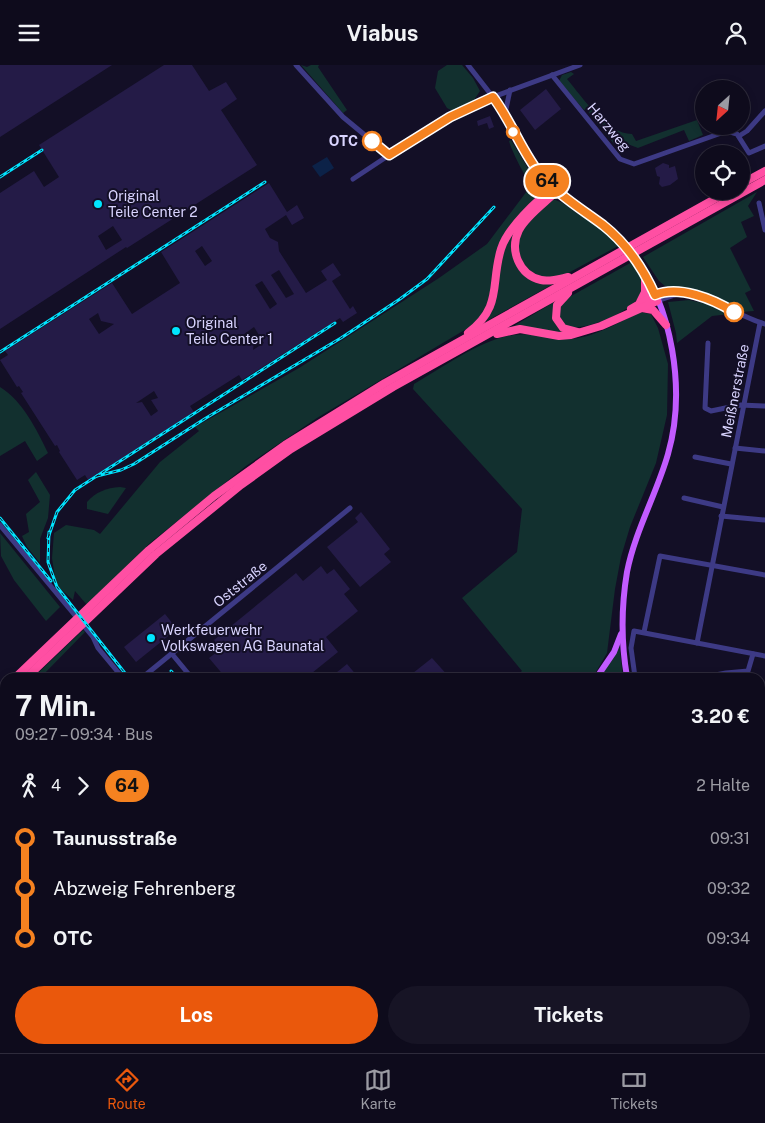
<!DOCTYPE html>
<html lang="de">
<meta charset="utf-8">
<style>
:root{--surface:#0e0b1c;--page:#171425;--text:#f1f3f6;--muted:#9b9ba3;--line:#2e2b3b;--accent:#ea580c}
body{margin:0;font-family:"Public Sans",sans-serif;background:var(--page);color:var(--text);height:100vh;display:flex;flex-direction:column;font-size:19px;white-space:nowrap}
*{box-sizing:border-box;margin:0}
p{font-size:16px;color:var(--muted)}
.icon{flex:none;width:28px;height:28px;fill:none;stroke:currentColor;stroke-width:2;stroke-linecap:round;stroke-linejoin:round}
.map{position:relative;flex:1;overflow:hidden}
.side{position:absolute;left:0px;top:608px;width:765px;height:381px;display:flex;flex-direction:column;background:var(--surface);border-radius:15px 15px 0 0;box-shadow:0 2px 8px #0003,0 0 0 1px var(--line)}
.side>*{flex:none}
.badge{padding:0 10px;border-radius:16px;font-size:18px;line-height:32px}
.needle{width:32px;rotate:207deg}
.tools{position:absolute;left:695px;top:15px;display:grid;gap:10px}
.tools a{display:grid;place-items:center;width:55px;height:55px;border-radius:50%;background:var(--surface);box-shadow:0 2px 8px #0003,0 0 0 1px var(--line);font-size:25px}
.map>.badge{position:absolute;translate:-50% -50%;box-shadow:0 0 0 2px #fff}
.legs{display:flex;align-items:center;gap:8px;height:55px;padding:0 15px;font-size:16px}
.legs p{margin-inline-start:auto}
.head{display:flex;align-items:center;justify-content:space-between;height:85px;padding:0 15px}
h1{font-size:28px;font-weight:700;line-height:38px}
.primary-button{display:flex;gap:10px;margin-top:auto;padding:10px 15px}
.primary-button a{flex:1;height:58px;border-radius:30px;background:var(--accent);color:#fff;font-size:20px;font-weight:700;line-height:58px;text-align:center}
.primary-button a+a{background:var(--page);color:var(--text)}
ul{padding:0 15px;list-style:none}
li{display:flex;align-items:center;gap:18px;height:50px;font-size:19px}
li i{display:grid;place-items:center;width:8px;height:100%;margin:0 6px;background:currentColor}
li i::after{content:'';width:12px;height:12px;margin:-6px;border:4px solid;border-radius:50%;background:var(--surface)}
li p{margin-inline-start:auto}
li:first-child i{background:linear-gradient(#0000 50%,currentColor 0)}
li:last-child i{background:linear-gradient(currentColor 50%,#0000 0)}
header{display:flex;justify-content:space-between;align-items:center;height:65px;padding:0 15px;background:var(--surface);font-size:22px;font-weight:700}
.dock{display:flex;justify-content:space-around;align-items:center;height:70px;border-top:1px solid var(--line);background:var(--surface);font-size:14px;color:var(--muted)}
.dock a{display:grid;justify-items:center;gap:2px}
.dock .active{color:var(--accent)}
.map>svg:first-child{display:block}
.green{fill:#12302f}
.water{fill:#0c2248}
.building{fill:#241b47;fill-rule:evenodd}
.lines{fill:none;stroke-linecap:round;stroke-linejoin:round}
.minor{stroke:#3d3a85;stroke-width:5}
.major{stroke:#c25bff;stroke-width:6}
.highway{stroke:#ff4fa3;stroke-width:8}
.rail-casing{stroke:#00e5ff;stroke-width:3}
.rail{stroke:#130f26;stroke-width:1;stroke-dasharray:4;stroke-linecap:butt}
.line-1-casing{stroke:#fff;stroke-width:11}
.line-1{stroke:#f58220;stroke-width:8}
.stop-1-dot{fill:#fff;stroke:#f58220;stroke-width:2.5}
.poi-dot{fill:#00e5ff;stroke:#130f26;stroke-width:2}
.labels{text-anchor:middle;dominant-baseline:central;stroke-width:4;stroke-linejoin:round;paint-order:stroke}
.street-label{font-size:14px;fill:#d9d4ff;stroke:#130f26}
.stop-label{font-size:14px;font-weight:bold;fill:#d9d4ff;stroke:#130f26;text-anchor:end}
.poi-label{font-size:14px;fill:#d9d4ff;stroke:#130f26;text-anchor:start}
</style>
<header><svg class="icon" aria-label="menu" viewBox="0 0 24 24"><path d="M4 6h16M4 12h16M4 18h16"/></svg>Viabus<svg class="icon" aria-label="person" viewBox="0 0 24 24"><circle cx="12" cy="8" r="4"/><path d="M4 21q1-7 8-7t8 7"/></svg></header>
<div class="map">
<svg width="765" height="988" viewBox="0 0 765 988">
<rect width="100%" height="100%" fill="#130f26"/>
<!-- green -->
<g class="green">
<polygon points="301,0 307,2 311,0 319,0 318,2 347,45 343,48"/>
<polygon points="447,0 462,0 473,13 480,26 474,35 453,46 447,43 435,23 438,6"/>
<path d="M 571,7 L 574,9 L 567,14 C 583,33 607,69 632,69 L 636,76 L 697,55 L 703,70 L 689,76 L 684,65 L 638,83 L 617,75 L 614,79 L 586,44 L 584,45 L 559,16 L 562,10 Z"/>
<path d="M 511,75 L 538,120 L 539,129 L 536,135 L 514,158 L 486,244 L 478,257 L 317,353 L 246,401 L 150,478 L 87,540 L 75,526 L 73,535 L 56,520 L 52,493 L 54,468 L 66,460 L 94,465 L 100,469 L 160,397 L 199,366 L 195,362 L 299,303 L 439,213 L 487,179 L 530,122 L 530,117 C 524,111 511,84 509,76 Z"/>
<polygon points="757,127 748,141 754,151 741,157 747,172 730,183 751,225 745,228 754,246 741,247 729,239 703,228 665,221 659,216 643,192"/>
<path d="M 553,134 L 563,138 L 578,149 L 595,159 L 620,180 L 559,213 C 529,217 506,187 525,161 C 532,150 544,142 553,134 Z"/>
<polygon points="523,156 514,171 522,206 555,218 483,258 505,177"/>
<path d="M 632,197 C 637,204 643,211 643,220 C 644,244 587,266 567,262 L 559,255 L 559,241 L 564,235 Z"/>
<polygon points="689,235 716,241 730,249 712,251 677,278 676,268 668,237"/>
<path d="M 556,236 C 549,250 557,258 565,269 L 512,262 Z"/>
<path d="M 640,247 L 651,249 L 658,263 L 668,299 L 667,350 L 656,398 L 630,462 L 621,492 L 615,524 L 607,588 L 593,612 L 514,612 L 522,606 L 462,533 L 517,487 L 522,444 L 413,324 L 414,319 C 444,302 481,274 514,270 C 533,267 550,274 568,274 C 592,274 619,257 640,247 Z"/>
<path d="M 0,322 C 22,335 37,365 48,388 L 37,396 L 25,376 L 0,391 Z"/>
<polygon points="36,407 50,430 48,453 40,474 40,498 27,482 22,471 29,467 26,449 40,437 28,415"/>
<path d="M 120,422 L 126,423 L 108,449 L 87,444 L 87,437 C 96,427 106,423 120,422 Z"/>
<polygon points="0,468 60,542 46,556 14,515 1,491"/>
<polygon points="83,565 85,567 41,612 34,612"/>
<polygon points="619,579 623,612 600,612"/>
<polygon points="760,673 765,678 765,854 761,854 760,877"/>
</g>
<!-- water -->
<g class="water">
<polygon points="327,92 334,103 320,112 312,101"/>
<polygon points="619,984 684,984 690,988 622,988"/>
</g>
<!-- building -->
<g class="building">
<polygon points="0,0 112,0 0,72"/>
<path d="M 164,0 L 192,0 L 209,26 L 226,17 L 237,34 L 221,45 L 257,100 L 127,183 L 126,182 L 0,264 L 0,128 L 34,106 L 44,122 L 59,112 L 39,80 ZM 113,161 L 122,175 L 106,185 L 98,171 Z"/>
<polygon points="546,24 561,44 535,65 520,45"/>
<polygon points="490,51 494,62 489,64 487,58 478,61 477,56"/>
<polygon points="663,98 669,100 669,103 675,101 678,114 670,120 662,122 659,119 660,112 657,111 655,103"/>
<path d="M 269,118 L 287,147 L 297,140 L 304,153 L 292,160 L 286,150 L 265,164 L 270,173 L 278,177 L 279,186 L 306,228 L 327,215 L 321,206 L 333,198 L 341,210 L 332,216 L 350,244 L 353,241 L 357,248 L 343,257 L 340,253 L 242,315 L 239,310 L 190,341 L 194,347 L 88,415 L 85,410 L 77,415 L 59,387 L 60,386 L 57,380 L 55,381 L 21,328 L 23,327 L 19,321 L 17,322 L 0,295 L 8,290 L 5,286 L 112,218 L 132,249 L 180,218 L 161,187 ZM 202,181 L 212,196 L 205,201 L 195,186 ZM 279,205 L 294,229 L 286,233 L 271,210 ZM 262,216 L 277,239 L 270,244 L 255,220 ZM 98,248 L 101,256 L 114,259 L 99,269 L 89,254 ZM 254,262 L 264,278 L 253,285 L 254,277 L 251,273 L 229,280 ZM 154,326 L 158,333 L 151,335 L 158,346 L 151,351 L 142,337 L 136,338 Z"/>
<polygon points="361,447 390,484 384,489 391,497 360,522 327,482 358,457 355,453"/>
<polygon points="321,501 327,509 334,504 350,524 344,529 358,546 326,572 338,587 307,612 225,612 209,593 221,584 214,575 296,508 303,516"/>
<polygon points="165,549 177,564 136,597 124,582"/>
<polygon points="432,593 449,612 408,612"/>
<polygon points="347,599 358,612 331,612"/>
<polygon points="0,697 5,703 5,920 0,924"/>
<polygon points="5,959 5,984 192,984 187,988 0,988 0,963"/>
</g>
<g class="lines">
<!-- minor -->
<g class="minor">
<polyline points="296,0 343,52 389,90"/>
<polyline points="468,0 503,45 530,96 554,124"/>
<polyline points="552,10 620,94 634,99 727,66 737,69 749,88 765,81"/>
<polyline points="505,49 510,25"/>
<polyline points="739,71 747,66 765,46"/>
<polyline points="353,114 421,69 482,36 580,0"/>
<polyline points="759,138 765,165"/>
<path d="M 655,230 C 691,215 732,250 765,259"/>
<polyline points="657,236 678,229"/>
<polyline points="708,278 705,343 711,346 740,340 765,341"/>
<polyline points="735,383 765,386"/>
<polyline points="695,392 731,399"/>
<polyline points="684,433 723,442"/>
<polyline points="721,451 765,455"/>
<polyline points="0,460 93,572 98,583 122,612"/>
<polyline points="644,567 660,491 765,510"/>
<polyline points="697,578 760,258"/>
<polyline points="172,589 191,612"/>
<polyline points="143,612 350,443"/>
<polyline points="635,612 631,583 634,566 765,591"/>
<polyline points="705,612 726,608 748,606 753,589"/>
<polyline points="760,639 765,639"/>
<polyline points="0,680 5,676"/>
<polyline points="0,942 5,938"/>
<polyline points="256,984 273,988"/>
<polyline points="415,984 418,988"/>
<polyline points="495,984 498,988"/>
<polyline points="209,988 215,984"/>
</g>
<!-- major -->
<g class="major">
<path d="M 554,124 C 579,148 611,162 632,189 C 673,241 686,326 668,389 C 657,428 635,466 627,507 C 621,543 621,577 627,612"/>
<polyline points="597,612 614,587 621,569"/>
<polyline points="760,850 765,873"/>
<polyline points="760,930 765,900"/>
<polyline points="734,988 736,984"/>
</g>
<!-- highway -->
<g class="highway">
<polyline points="539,108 542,116 540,134"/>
<polyline points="741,119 765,106"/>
<path d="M 557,126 C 545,138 527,150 519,165 C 509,185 519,210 541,215 C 550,217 559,214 568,212"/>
<polyline points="568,228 557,240 556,253 563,263 578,267"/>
<polyline points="640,237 645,227 645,210"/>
<polyline points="642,243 653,245 666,260"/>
<polyline points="631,244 655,230"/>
<path d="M 468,268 C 503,241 490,220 501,184 C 507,164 537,134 554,124"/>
<polyline points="497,269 520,264 559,271 571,270 601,261 657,236"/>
<polyline points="16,612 149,485 214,431 285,380 385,318 729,126"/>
<polyline points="27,612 156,489 241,420 291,384 393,322 765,115"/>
<polyline points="0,628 5,623"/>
<polyline points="0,639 5,634"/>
</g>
<!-- rail casing -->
<g class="rail-casing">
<g id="rail">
<polyline points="0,112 42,85"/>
<polyline points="0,287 265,117"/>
<polyline points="97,411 121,405 134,399 206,353 341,273 400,234 427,214 494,142"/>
<polyline points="0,453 51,516"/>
<polyline points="49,467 48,497 57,522 128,612"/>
<polyline points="48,473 57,447 75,425 335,258"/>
<polyline points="171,606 176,612"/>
<polyline points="0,690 5,685"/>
<polyline points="0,926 5,922"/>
<polyline points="453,984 453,988"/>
<polyline points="473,984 477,988"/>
<polyline points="485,984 489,988"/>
<polyline points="189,988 194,984"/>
</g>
</g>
<!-- rail -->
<use href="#rail" class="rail"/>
</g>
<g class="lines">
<!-- line-1 casing -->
<g class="line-1-casing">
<path id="line-1" d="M 372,76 L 389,90 L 450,52 L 493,32 C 512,57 522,88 543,113 C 561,132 583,145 603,160 C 627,179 643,203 655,230 C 679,220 713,234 734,247"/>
</g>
<!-- line-1 -->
<use href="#line-1" class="line-1"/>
</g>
<!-- markers -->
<g class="stop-1-dot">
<circle cx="513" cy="67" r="6"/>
<circle cx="372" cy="76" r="9"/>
<circle cx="734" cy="247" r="9"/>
</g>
<g class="poi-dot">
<circle cx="98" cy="139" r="5"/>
<circle cx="176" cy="266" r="5"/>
<circle cx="151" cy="573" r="5"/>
</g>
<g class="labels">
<!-- street labels -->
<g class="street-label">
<text transform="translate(609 62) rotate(50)">Harzweg</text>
<text transform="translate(735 326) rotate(-79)">Meißnerstraße</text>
<text transform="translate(240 519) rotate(-39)">Oststraße</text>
</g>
<!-- stop labels -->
<g class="stop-label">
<text x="358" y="76">OTC</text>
</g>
<!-- poi labels -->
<g class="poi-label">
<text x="108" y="131">Original<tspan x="108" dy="16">Teile Center 2</tspan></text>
<text x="186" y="258">Original<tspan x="186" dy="16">Teile Center 1</tspan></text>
<text x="161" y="565">Werkfeuerwehr<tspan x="161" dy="16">Volkswagen AG Baunatal</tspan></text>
</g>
</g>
</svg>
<div class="tools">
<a><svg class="needle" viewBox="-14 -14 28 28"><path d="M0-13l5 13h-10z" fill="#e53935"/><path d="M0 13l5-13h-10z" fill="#9b9ba3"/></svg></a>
<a><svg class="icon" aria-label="locate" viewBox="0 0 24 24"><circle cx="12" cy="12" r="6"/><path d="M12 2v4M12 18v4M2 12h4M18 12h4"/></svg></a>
</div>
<b class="badge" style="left:547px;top:116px;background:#f58220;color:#111">64</b>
<section class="side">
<div class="head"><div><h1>7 Min.</h1><p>09:27 – 09:34 · Bus</p></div><b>3.20 €</b></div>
<div class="legs"><svg class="icon" aria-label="walk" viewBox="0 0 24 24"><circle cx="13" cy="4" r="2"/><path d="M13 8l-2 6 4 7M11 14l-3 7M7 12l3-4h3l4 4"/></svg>4<svg class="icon" aria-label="forward" viewBox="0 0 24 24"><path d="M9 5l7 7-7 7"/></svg><b class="badge" style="background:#f58220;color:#111">64</b><p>2 Halte</p></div>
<ul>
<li><i style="color:#f58220"></i><b>Taunusstraße</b><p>09:31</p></li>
<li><i style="color:#f58220"></i><span>Abzweig Fehrenberg</span><p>09:32</p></li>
<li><i style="color:#f58220"></i><b>OTC</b><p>09:34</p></li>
</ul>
<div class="primary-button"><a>Los</a><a>Tickets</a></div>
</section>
</div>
<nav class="dock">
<a class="active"><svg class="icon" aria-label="directions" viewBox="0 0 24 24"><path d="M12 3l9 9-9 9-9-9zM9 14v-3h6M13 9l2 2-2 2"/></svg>Route</a>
<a><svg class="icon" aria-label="map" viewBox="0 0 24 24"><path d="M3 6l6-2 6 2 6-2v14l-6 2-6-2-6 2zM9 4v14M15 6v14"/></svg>Karte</a>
<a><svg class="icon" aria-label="tickets" viewBox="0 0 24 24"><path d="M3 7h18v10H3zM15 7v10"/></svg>Tickets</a>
</nav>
